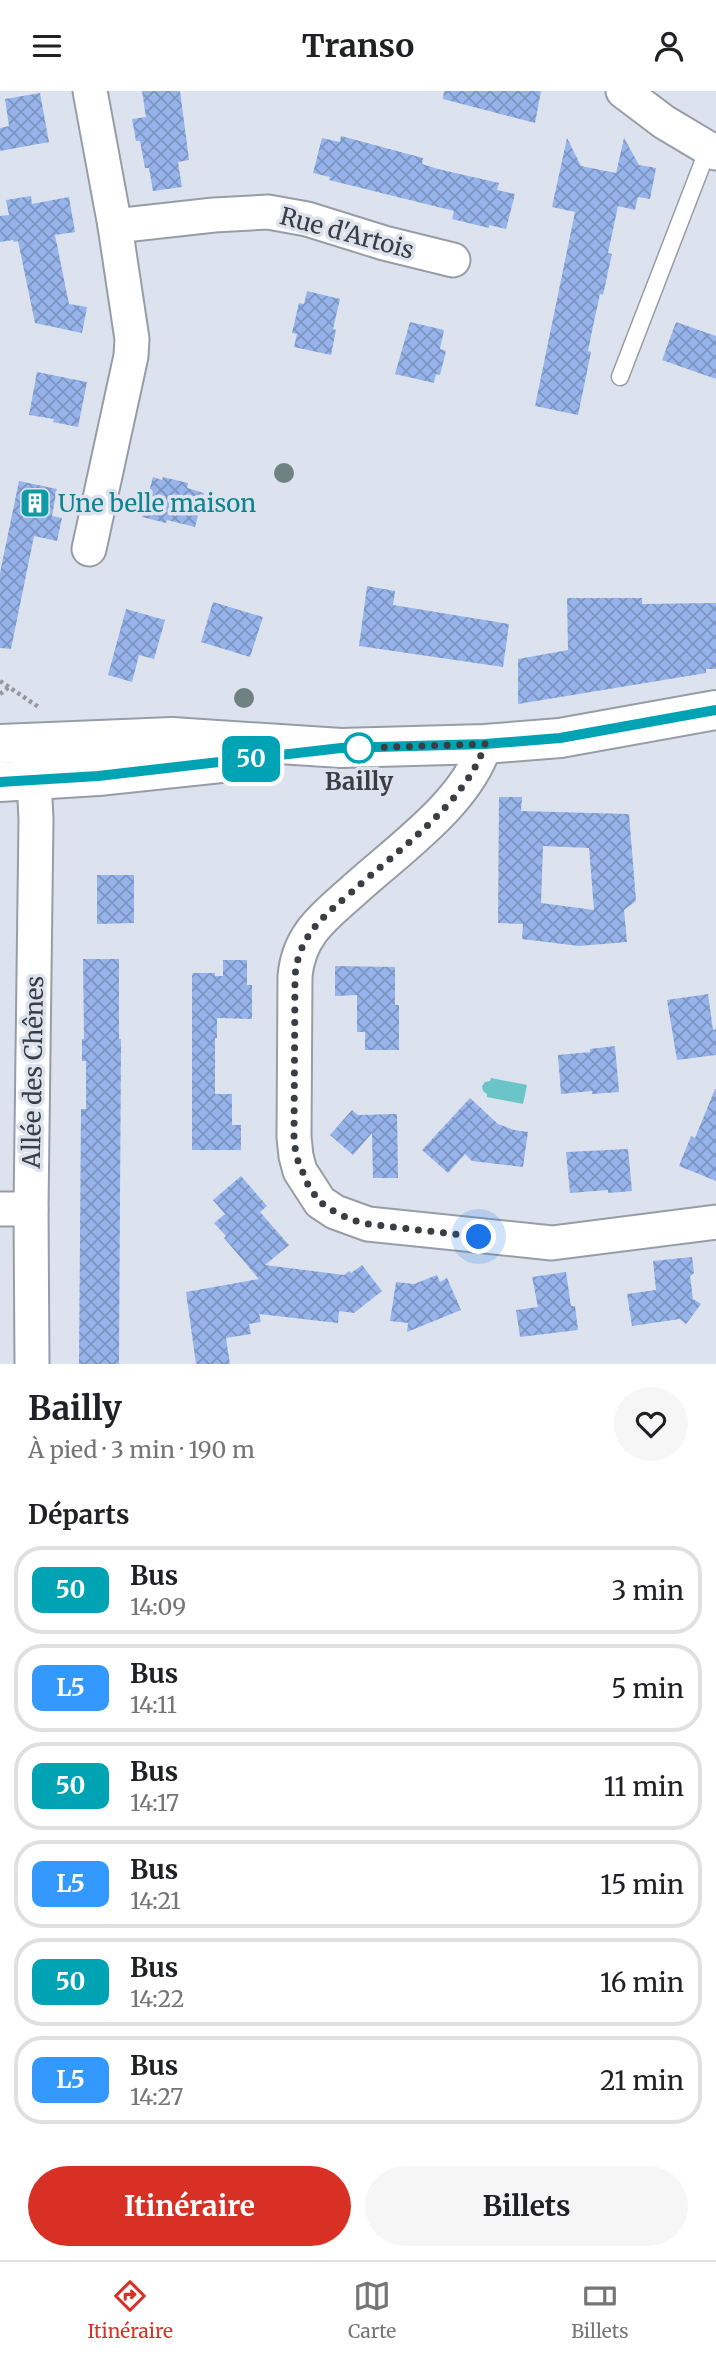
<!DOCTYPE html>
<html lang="fr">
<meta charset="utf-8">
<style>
:root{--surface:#fff;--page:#f6f6f6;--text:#202124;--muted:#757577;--line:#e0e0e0;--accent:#d93025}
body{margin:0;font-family:Merriweather,serif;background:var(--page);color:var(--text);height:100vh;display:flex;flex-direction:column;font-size:26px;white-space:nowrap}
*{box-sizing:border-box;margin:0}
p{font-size:23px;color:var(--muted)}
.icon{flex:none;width:38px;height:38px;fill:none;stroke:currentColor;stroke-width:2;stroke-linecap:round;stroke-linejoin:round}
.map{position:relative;height:1273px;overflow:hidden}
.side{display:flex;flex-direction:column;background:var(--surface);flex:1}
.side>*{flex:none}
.badge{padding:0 14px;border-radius:10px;font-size:24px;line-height:46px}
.you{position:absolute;width:35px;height:35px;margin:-18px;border:5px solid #fff;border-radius:50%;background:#1a73e8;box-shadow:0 0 0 10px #1a73e833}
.map>.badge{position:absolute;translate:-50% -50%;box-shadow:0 0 0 4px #fff}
h2{padding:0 28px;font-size:26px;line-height:63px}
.round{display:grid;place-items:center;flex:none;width:74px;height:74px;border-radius:37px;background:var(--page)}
.headline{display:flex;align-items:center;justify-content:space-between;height:119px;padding:0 28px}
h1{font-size:33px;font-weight:700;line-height:52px}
.button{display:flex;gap:14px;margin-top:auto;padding:14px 28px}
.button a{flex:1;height:80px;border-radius:42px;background:var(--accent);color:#fff;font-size:28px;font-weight:700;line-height:80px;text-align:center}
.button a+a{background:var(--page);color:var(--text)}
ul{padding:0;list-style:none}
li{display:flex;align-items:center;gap:21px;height:88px;margin:0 14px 10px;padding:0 14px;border:4px solid var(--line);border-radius:28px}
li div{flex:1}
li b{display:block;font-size:26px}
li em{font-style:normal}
li .badge{min-width:77px;font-weight:700;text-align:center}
header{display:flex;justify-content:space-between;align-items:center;height:91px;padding:0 28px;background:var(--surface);font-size:32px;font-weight:700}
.tab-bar{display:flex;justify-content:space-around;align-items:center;height:98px;border-top:2px solid var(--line);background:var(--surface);font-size:19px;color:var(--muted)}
.tab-bar a{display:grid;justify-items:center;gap:4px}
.tab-bar .current{color:var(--accent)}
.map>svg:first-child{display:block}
.water{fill:#6bc4c8}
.building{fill:url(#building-cross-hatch);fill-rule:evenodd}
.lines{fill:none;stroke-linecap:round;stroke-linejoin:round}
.lane-casing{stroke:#979da7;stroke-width:19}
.street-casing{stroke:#979da7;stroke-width:37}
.secondary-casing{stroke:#979da7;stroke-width:42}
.path{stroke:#9499a1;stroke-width:4.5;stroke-dasharray:3.5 3.5;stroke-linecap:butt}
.lane{stroke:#fff;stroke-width:16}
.street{stroke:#fff;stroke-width:33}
.secondary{stroke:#fff;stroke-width:38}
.tree{fill:#6e8381}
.line-casing{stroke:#fff;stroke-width:16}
.line{stroke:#00a3b4;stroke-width:10}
.walk{stroke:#3a3d41;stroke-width:7;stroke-dasharray:0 12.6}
.stop-dot{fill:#fff;stroke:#00a3b4;stroke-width:3.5}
.labels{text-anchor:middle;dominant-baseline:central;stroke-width:7;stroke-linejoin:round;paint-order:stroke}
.street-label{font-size:24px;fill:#3a3d41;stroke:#dde3ee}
.culture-label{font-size:24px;fill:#0d838f;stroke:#dde3ee;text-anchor:start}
.stop-label{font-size:24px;font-weight:bold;fill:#3a3d41;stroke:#dde3ee}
</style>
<header><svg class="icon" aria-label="menu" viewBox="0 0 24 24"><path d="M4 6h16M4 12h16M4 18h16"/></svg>Transo<svg class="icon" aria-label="person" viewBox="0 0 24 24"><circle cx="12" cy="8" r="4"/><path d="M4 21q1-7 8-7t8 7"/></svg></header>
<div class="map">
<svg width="716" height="1273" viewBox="0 0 716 1273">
<defs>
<pattern id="building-cross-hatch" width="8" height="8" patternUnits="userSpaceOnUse" patternTransform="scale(1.75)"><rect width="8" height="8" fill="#96b4eb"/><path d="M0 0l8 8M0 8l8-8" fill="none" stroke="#7b94c0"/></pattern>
</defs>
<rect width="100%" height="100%" fill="#dde3ee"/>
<!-- water -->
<polygon class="water" points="491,987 527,994 523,1013 487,1006 487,1003 483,1000 482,995 485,991 490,990"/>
<!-- building -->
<g class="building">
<polygon points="142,0 180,0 189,69 178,71 182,96 153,100 149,77 145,77 140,50 136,50 132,28 146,26"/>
<polygon points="444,0 541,0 535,32 443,8"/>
<polygon points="40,2 49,51 0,60 0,37 9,35 5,8"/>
<polygon points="341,45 423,67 422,73 438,78 499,92 497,99 515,103 506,138 489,134 489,137 452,128 454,120 329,89 330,86 313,82 322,47 340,51"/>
<polygon points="567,47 581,75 616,82 624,47 639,74 656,77 650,108 638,106 635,119 618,115 608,162 612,163 603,204 600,203 593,235 588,260 591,261 578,324 535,315 575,121 552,116"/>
<polygon points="31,105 32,113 69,106 75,141 55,144 69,213 87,216 82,242 35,232 18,150 14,151 13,149 0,151 0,125 9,124 6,109"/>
<polygon points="307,200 340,208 333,238 336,239 331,264 294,256 297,243 292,242 299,212 304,213"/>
<polygon points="410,231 444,239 440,258 446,260 440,284 436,283 434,292 395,283"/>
<polygon points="676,231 716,245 716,288 662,269"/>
<polygon points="37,281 87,291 78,336 53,331 54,328 29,324"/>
<polygon points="153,386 162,389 163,386 188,392 187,397 204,402 195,436 167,429 166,432 142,426"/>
<polygon points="19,390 57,398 52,425 62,427 57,450 34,445 11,558 0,557 0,482"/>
<polygon points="367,495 395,500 393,514 509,533 503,576 359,555"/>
<polygon points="567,507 642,507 642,513 716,512 716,578 706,578 706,582 518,613 518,568 568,559"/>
<polygon points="213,511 263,526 250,566 201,551"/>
<polygon points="126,518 165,529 154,568 139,564 132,591 108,584"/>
<path d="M 499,706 L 522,706 L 521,720 L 629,723 L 636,810 L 624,819 L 627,851 L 579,855 L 522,848 L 523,833 L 498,832 ZM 543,755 L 589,757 L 594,819 L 541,812 Z"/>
<polygon points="97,784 134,784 134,832 97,833"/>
<polygon points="83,868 119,868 119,948 121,948 119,1273 79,1273 81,1018 86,1018 86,970 82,970 82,948 84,948"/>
<polygon points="223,869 247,869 247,894 252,894 252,928 217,927 217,947 215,947 215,1003 232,1003 232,1034 241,1034 241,1059 192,1059 192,885 193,882 215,882 215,885 223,885"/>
<polygon points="335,875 395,876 395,914 399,914 399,959 365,959 365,941 357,941 357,904 335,905"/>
<polygon points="708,903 713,939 716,938 716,964 677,969 667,909"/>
<polygon points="615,955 619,1001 592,1003 592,1000 561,1003 558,964 590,961 590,958"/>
<polygon points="715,998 716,998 716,1090 679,1075 691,1045 695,1047"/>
<polygon points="470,1007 498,1033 514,1039 528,1041 523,1076 472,1070 465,1063 448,1082 422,1059"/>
<polygon points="352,1019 358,1024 397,1023 398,1087 373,1087 372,1042 353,1064 330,1044"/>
<polygon points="628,1058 632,1100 608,1102 608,1099 570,1102 566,1061"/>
<polygon points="241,1085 267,1115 260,1121 289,1154 265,1174 344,1184 349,1180 351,1182 362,1174 382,1200 354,1222 339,1220 338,1232 259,1223 261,1231 249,1233 251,1243 226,1247 230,1273 196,1273 186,1201 259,1188 224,1147 226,1145 214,1132 225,1123 213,1109"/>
<polygon points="692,1166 694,1182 690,1185 693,1208 701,1213 686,1233 680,1228 632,1235 627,1203 656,1199 653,1170"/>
<polygon points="566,1181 571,1215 575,1215 578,1239 520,1246 516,1219 538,1216 532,1186"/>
<polygon points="437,1184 440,1191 447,1187 461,1219 407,1241 408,1232 390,1230 396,1191 414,1193"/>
</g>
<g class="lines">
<!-- lane casing -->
<g class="lane-casing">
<polyline id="lane" points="620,286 708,58"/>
</g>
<!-- street casing -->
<g class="street-casing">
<g id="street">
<polyline points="623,0 664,31 716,62"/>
<polyline points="115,135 214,124 268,121 307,128 384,152 453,169"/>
<polyline points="89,458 131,265 132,248 115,135 90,0"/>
<path d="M 485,653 C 468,711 398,759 354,799 C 324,826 299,843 295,885 L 294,1046 L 296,1065 L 300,1080 L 320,1111 L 335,1121 L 368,1133 L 552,1152 L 716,1131"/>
<polyline points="0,1118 31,1118"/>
<polyline points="32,1273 31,1118 36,728 34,689"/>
</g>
</g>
<!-- secondary casing -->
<g class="secondary-casing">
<g id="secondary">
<polyline points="0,653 172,646 341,657 485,653 560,647 716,619"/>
<polyline points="0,691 98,685 249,669"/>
</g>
</g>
<!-- path -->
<g class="path">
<polyline points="0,590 40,617"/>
<polyline points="0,603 9,596"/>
</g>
<!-- lane -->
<use href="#lane" class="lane"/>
<!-- street -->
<use href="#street" class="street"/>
<!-- secondary -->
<use href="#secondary" class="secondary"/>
</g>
<!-- trees -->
<g class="tree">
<circle cx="284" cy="382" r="10"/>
<circle cx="244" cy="607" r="10"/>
</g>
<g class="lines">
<!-- line casing -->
<g class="line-casing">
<polyline id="line" points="0,691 98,685 341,657 485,653 560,647 716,619"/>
</g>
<!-- line -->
<use href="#line" class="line"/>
<!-- walk -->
<path class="walk" d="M 359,657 L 485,653 C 468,710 397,760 354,799 C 324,825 299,843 295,885 L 294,1046 L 296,1065 L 309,1096 L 320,1111 L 335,1121 L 352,1129 L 368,1133 L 479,1146"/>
</g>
<!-- icons -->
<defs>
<g id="building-square" transform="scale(1.575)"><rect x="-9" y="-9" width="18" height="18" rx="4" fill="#0f9aa8" stroke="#dde3ee"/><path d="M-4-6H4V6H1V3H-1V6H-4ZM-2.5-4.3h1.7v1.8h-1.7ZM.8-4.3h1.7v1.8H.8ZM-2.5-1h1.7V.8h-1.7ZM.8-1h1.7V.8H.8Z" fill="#fff"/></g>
</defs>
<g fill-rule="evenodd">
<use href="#building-square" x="35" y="412"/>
</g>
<!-- markers -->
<circle class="stop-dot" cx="359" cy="657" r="14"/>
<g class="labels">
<!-- street labels -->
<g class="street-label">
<text transform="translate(347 142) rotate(15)">Rue d'Artois</text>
<text transform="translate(33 981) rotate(-89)">Allée des Chênes</text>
</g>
<!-- culture labels -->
<g class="culture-label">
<text x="58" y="412">Une belle maison</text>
</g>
<!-- stop labels -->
<g class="stop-label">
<text x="359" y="690">Bailly</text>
</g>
</g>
</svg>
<div class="you" style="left:479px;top:1146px"></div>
<b class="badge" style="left:251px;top:668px;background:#00a3b4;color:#fff">50</b>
</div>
<section class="side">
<div class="headline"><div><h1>Bailly</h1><p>À pied · 3 min · 190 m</p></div><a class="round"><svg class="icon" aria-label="heart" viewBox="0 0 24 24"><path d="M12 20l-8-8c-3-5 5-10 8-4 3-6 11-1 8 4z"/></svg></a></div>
<h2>Départs</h2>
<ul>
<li><span class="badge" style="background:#00a3b4;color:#fff">50</span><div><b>Bus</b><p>14:09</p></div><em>3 min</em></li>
<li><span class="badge" style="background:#39f;color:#fff">L5</span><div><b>Bus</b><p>14:11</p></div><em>5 min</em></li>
<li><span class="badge" style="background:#00a3b4;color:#fff">50</span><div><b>Bus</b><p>14:17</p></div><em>11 min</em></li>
<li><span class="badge" style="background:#39f;color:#fff">L5</span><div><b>Bus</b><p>14:21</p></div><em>15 min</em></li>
<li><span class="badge" style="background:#00a3b4;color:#fff">50</span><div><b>Bus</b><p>14:22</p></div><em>16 min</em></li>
<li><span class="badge" style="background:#39f;color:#fff">L5</span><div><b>Bus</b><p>14:27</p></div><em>21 min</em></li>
</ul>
<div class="button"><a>Itinéraire</a><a>Billets</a></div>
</section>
<nav class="tab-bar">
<a class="current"><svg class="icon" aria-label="directions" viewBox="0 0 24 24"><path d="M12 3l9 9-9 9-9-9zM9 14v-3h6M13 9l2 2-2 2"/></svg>Itinéraire</a>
<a><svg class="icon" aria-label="map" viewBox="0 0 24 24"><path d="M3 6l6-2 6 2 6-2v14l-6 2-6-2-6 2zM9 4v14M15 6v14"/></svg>Carte</a>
<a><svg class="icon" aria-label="tickets" viewBox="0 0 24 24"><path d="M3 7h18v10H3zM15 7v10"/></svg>Billets</a>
</nav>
